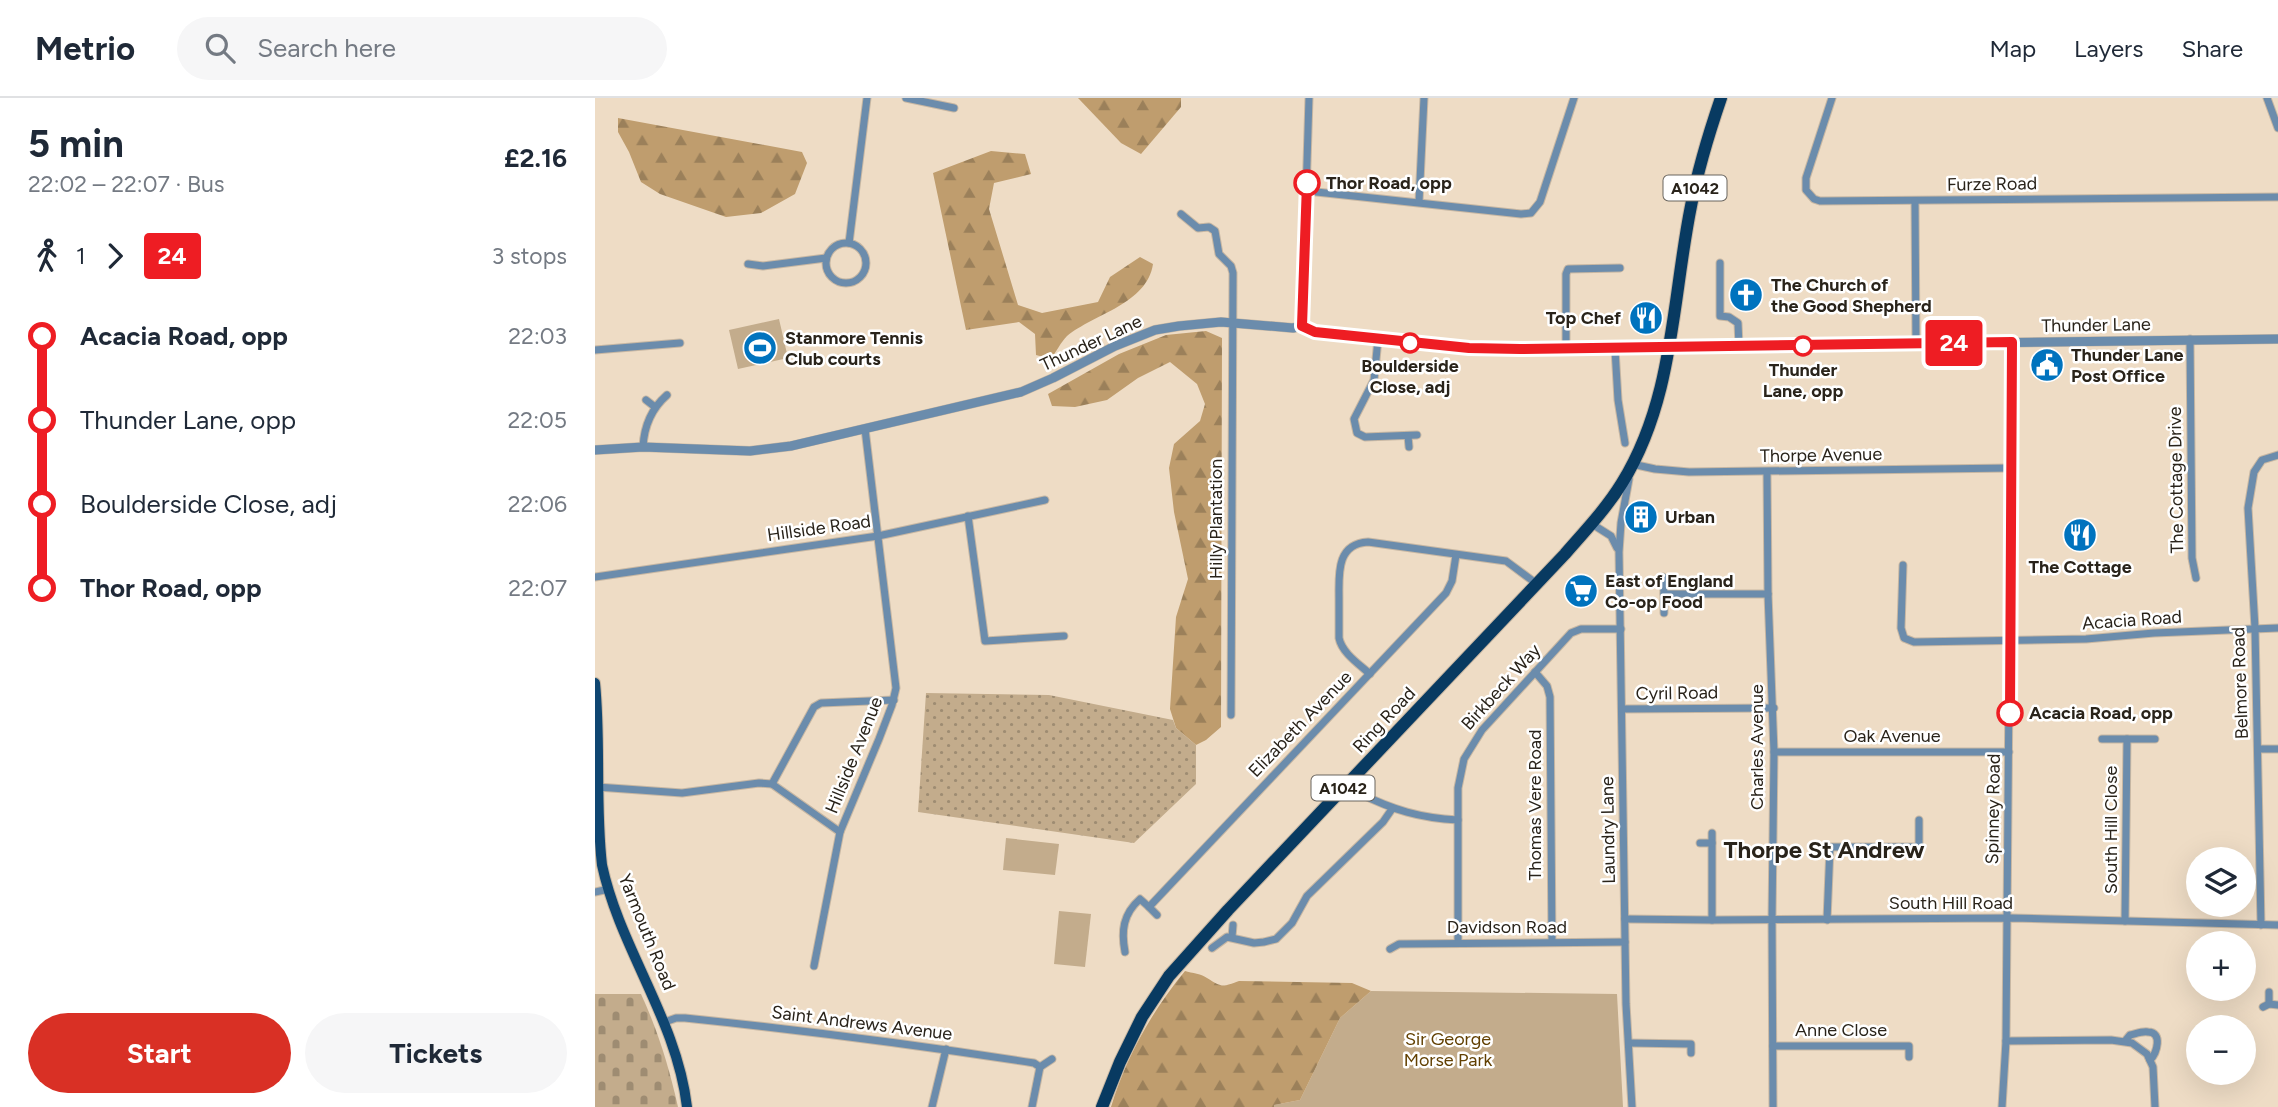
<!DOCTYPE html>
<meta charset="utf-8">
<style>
:root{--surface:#fff;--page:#f6f6f7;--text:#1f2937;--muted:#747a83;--line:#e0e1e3;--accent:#d93025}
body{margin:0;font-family:Figtree,sans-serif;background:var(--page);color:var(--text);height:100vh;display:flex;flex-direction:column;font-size:26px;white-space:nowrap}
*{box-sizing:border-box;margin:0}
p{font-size:23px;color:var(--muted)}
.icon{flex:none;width:38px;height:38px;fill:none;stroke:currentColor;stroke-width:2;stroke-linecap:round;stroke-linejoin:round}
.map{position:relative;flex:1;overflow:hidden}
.drawer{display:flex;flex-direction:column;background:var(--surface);width:595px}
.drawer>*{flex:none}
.badge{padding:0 14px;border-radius:5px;font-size:24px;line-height:46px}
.controls{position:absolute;left:1591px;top:749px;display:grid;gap:14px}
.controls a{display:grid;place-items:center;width:70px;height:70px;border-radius:50%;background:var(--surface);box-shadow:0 7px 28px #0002;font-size:35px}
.map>.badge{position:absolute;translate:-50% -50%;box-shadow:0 0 0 4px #fff}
.legs{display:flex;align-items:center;gap:10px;height:77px;padding:0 28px;font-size:23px}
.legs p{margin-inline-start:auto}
.headline{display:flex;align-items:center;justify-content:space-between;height:119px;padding:0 28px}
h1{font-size:38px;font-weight:700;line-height:52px}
.action{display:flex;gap:14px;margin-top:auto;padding:14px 28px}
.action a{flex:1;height:80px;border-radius:42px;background:var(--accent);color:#fff;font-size:28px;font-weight:700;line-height:80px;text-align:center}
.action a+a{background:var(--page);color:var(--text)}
ul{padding:0 28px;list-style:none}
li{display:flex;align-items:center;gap:24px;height:84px;font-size:26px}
li i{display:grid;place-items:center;width:10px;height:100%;margin:0 9px;background:currentColor}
li i::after{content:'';width:18px;height:18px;margin:-9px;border:5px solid;border-radius:50%;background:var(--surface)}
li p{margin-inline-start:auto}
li:first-child i{background:linear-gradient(#0000 50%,currentColor 0)}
li:last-child i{background:linear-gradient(currentColor 50%,#0000 0)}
header{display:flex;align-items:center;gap:42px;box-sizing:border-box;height:98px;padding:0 35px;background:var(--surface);border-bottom:2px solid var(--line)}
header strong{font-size:33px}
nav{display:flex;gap:38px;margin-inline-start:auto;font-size:24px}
.search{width:490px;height:63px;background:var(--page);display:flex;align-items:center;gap:18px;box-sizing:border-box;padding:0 24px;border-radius:38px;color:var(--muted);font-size:26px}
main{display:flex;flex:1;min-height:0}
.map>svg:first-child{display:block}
.green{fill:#c3ac8c}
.forest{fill:url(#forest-firs)}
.cemetery{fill:url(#cemetery-stones)}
.garden{fill:url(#garden-dots)}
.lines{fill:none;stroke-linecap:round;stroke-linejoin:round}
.minor-casing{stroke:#c7b7a3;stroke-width:9}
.tertiary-casing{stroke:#c7b7a3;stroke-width:10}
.primary-casing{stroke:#c7b7a3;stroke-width:12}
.trunk-casing{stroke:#c7b7a3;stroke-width:14}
.minor{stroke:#6b8cac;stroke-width:7}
.tertiary{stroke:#6b8cac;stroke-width:9}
.primary{stroke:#0f4671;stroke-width:10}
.trunk{stroke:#083a61;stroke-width:12}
.line-1-casing{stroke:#fff;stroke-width:16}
.line-1{stroke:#ee1d23;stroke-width:10}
.stop-1-dot{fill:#fff;stroke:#ee1d23;stroke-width:3.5}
.labels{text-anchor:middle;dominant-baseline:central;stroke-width:5;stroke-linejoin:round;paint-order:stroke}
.shield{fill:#fff;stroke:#69655f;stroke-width:2}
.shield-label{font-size:16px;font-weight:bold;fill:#29231a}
.stop-label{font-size:18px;font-weight:bold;fill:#29231a;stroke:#fff;text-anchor:start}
.street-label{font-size:18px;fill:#29231a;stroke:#fff}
.poi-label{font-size:18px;font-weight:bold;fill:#29231a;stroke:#fff;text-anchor:start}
.park-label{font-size:18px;fill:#624002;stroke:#fff}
.district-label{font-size:24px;font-weight:bold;fill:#29231a;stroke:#fff}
</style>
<header>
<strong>Metrio</strong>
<div class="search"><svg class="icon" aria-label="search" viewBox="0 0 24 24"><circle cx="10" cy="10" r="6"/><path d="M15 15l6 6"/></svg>Search here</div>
<nav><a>Map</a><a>Layers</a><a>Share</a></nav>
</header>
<main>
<section class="drawer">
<div class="headline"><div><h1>5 min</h1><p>22:02 – 22:07 · Bus</p></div><b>£2.16</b></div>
<div class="legs"><svg class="icon" aria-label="walk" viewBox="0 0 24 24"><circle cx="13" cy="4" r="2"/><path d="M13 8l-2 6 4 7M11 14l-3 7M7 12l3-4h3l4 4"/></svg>1<svg class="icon" aria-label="forward" viewBox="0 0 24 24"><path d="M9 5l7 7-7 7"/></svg><b class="badge" style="background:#ee1d23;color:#fff">24</b><p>3 stops</p></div>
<ul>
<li><i style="color:#ee1d23"></i><b>Acacia Road, opp</b><p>22:03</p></li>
<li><i style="color:#ee1d23"></i><span>Thunder Lane, opp</span><p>22:05</p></li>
<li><i style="color:#ee1d23"></i><span>Boulderside Close, adj</span><p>22:06</p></li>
<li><i style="color:#ee1d23"></i><b>Thor Road, opp</b><p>22:07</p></li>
</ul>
<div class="action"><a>Start</a><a>Tickets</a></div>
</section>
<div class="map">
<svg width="1683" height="1009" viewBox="0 0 1683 1009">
<defs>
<pattern id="forest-firs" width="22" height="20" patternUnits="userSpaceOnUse" patternTransform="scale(1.75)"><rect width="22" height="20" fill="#bf9d6e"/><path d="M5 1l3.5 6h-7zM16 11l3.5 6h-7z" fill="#9b805a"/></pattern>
<pattern id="cemetery-stones" width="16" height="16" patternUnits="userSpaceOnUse" patternTransform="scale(1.75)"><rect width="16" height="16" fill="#c3ac8c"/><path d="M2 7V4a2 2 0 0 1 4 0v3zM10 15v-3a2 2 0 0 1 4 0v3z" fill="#9e8c72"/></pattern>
<pattern id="garden-dots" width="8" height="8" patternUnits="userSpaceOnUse" patternTransform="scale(1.75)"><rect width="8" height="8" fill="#c3ac8c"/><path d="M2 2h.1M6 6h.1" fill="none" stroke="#9e8c72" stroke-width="1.8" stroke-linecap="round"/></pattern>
</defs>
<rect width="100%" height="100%" fill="#eedcc5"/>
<!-- green -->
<g class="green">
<polygon points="184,221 193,260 143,271 134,232"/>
<polygon points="411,740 464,746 460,777 408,772"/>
<polygon points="464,813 496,816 490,869 459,866"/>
<polygon points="776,893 1022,896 1028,1009 679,1009 679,1007 705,1002 745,920"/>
</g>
<!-- forest -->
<g class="forest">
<polygon points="483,0 586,0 586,9 546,56 526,45"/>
<polygon points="23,20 207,54 212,65 200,96 166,115 131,119 65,96 46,84 34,54 23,34"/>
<path d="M 396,53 L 430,56 L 436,76 L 399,85 L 394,111 L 423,207 L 447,215 L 503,204 L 515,179 L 545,159 L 558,166 C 552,206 499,216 472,238 C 466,244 461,254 456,261 L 441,257 L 440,236 L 424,224 L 371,232 L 338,75 Z"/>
<polygon points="611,233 627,240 626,629 611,642 601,647 581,630 575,611 581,519 593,481 579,414 574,370 579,346 605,323 610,306 602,286 575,264 543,280 512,302 480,309 457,308 453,296 524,256 571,237"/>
<path d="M 590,873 C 597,875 607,876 612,880 C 628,890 627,889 644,883 L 757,885 L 776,893 L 745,920 L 705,1002 L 679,1007 L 679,1009 L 516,1009 C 531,959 557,913 590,873 Z"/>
</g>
<!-- cemetery -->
<path class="cemetery" d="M 0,896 L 46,896 C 63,933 74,969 83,1009 L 0,1009 Z"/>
<!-- garden -->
<polygon class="garden" points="331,595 454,597 578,622 581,630 601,647 601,686 539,745 323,714"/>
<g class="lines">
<!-- minor casing -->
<g class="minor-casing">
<g id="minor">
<polyline points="311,0 359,10"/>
<polyline points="1237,0 1211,80 1211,92 1219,101 1225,103 1683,99"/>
<polyline points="1672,0 1683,30"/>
<polyline points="712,93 926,116 936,115 945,104 979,0"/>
<polyline points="1320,103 1321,246"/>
<polyline points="824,104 829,0"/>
<polyline points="586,116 603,130 614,129 620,133 624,156 636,168 638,175 636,617"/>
<polyline points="254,145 272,0"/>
<circle cx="251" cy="165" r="20"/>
<polyline points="1125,165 1125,218 1134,219 1143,225 1144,248"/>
<polyline points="153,166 168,168 231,160"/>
<polyline points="707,228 714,0"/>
<polyline points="783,241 779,282 759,321 762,335 770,339 822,337"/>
<polyline points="1595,241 1597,460 1601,480"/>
<polyline points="971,251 971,176 973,171 1025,170"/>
<polyline points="1020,251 1023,302 1030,345"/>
<polyline points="0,252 85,245"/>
<polyline points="51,302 60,309"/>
<polyline points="813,338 814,349"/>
<path d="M 48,349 C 49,329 56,311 72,297"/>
<polyline points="1037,366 1060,371 1094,374 1416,370"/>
<polyline points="1172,374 1173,496 1179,654 1177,822 1178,1009"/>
<polyline points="1034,381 1026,425 1024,454 1031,906 1037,1009"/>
<polyline points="373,418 390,543 469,538"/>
<polyline points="997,426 1016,438 1022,450"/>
<polyline points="1308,467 1306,530 1309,540 1319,544 1491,541 1559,535 1683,530"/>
<polyline points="0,479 283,438 450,402"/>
<polyline points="1068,479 1069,496"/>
<polyline points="1069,515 1069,496 1173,496"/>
<polyline points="940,574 952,588 955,599 957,844"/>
<path d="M 775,576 C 764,566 747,555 744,540 C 744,527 744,513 744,500 C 744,476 741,446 773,444 L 911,463 L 942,486"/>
<polyline points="1027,611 1179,610"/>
<polyline points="1507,641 1532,641"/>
<polyline points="1663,651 1683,651"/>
<polyline points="1179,654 1414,654"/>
<polyline points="177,686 219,609 226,605 299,602"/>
<polyline points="2,689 87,695 164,685 177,686 245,734"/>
<path d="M 764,695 C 798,712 825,720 863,722"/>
<polyline points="1117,735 1117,822"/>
<polyline points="1105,745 1117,745"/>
<polyline points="0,794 14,791"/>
<polyline points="562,817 554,809 851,495 857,483 861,457"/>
<polyline points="1030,821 1117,822 1416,820 1683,827"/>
<polyline points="1232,822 1235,749 1324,749 1324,722"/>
<polyline points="1530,823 1532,641 1560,641"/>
<polyline points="1666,827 1660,530 1653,410 1659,374 1667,362 1683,357"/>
<polyline points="637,839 638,827"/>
<polyline points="863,845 863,690 869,661 887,632 976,535 986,531 1026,531"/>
<polyline points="617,850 632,839 659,845 669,844 681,841 697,825 712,798 788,724 797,711"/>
<polyline points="795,851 804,846 1030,844"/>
<path d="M 530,854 C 526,833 528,816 545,801 L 554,809"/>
<polyline points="219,868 245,734 284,641 297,607 301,590 270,331"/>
<polyline points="1674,906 1674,894"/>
<polyline points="1668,909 1674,906 1683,907"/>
<path d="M 70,924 L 81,920 L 90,920 C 206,932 323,947 439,965 L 445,969 L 457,961"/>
<polyline points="1411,943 1516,942 1537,945 1552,956 1558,969 1560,1009"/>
<path d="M 1530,943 L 1535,937 C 1540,936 1547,933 1553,934 C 1568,934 1562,955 1555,962"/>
<polyline points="1034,945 1096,946 1096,955"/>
<polyline points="1178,948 1314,948 1314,959"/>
<polyline points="337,1009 351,951"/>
<polyline points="437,1009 445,969"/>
<polyline points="1407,1009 1411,943 1412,820 1417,244"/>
</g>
</g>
<!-- tertiary casing -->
<g class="tertiary-casing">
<path id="tertiary" d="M 0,352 L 48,349 L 155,353 L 196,348 L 426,294 L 458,280 L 520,248 L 560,232 L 584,228 L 626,224 L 698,230 L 707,228 C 724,238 747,237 766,239 C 819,245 872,250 925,251 L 1683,241"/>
</g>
<!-- primary casing -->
<g class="primary-casing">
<path id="primary" d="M 0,585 C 6,645 0,707 7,767 C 25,851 82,922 92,1009"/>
</g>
<!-- trunk casing -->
<g class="trunk-casing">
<path id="trunk" d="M 507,1009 L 525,964 L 547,919 L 574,878 L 633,812 L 970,456 C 990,433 1011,411 1027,385 C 1079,301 1077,202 1096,108 C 1103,71 1114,35 1126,0"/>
</g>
<!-- minor -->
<use href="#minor" class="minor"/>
<!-- tertiary -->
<use href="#tertiary" class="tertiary"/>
<!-- primary -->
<use href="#primary" class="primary"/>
<!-- trunk -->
<use href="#trunk" class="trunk"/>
</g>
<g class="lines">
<!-- line-1 casing -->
<g class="line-1-casing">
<polyline id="line-1" points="712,85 707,228 720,234 874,250 925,251 1417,244 1415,615"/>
</g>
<!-- line-1 -->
<use href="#line-1" class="line-1"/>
</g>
<!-- icons -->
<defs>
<g id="church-disc" transform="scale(1.75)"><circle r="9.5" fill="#0073be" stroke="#fff"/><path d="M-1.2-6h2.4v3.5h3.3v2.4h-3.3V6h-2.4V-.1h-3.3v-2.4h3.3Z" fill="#fff"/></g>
<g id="restaurant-disc" transform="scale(1.75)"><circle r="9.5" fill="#0073be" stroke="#fff"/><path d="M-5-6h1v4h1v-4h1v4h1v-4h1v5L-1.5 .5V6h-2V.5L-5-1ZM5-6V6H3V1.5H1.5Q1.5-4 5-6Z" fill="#fff"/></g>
<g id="stadium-disc" transform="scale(1.75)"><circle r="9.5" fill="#0073be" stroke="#fff"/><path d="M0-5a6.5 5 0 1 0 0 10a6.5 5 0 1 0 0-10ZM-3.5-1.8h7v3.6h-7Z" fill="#fff"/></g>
<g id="civic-disc" transform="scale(1.75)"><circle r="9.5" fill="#0073be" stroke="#fff"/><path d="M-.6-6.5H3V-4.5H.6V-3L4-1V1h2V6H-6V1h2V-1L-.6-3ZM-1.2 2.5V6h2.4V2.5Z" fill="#fff"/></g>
<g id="building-disc" transform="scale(1.75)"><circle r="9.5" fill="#0073be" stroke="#fff"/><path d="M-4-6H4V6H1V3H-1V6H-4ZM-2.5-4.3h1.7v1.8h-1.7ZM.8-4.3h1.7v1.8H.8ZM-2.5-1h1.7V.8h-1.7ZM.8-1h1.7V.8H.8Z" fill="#fff"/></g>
<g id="supermarket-disc" transform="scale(1.75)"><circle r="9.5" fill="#0073be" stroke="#fff"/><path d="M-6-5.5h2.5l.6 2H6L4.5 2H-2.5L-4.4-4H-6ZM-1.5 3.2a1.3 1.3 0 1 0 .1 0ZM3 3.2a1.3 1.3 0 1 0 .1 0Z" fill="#fff"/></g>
</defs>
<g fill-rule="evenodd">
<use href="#church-disc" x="1151" y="197"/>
<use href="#restaurant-disc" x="1051" y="220"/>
<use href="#stadium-disc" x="165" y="250"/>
<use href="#civic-disc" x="1452" y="267"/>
<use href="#building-disc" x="1046" y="419"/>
<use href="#restaurant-disc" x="1485" y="437"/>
<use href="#supermarket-disc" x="986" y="493"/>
</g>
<!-- markers -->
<g class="stop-1-dot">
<circle cx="712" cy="85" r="12"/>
<circle cx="815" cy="245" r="9"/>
<circle cx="1208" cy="248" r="9"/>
<circle cx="1415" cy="615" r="12"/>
</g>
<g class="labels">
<!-- shield labels -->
<g class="shield">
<rect x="1068.5" y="77.5" width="63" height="25" rx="5"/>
<rect x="716.5" y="677.5" width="63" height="25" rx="5"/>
</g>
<g class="shield-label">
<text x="1100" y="90">A1042</text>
<text x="748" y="690">A1042</text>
</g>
<!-- stop labels -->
<g class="stop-label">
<text x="731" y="85">Thor Road, opp</text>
<text x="815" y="268" text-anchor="middle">Boulderside<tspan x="815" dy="21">Close, adj</tspan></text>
<text x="1208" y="272" text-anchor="middle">Thunder<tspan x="1208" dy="21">Lane, opp</tspan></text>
<text x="1434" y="615">Acacia Road, opp</text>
</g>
<!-- street labels -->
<g class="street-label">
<text transform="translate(1397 86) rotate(-1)">Furze Road</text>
<text transform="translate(1501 227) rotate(-1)">Thunder Lane</text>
<text transform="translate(496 245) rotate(-25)">Thunder Lane</text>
<text transform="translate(1226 357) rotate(-1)">Thorpe Avenue</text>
<text transform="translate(1581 382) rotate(-91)">The Cottage Drive</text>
<text transform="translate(621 421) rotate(-90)">Hilly Plantation</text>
<text transform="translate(224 430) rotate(-8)">Hillside Road</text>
<text transform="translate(1537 522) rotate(-4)">Acacia Road</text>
<text transform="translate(1645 585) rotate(-92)">Belmore Road</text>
<text transform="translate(906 589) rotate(-48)">Birkbeck Way</text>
<text transform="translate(1082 595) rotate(-1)">Cyril Road</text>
<text transform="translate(789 622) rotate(-47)">Ring Road</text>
<text transform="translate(705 626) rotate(-46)">Elizabeth Avenue</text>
<text x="1297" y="638">Oak Avenue</text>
<text transform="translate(1162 649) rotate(-90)">Charles Avenue</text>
<text transform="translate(259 657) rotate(-68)">Hillside Avenue</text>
<text transform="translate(940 707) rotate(-90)">Thomas Vere Road</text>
<text transform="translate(1398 711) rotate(-89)">Spinney Road</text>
<text transform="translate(1013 732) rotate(-91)">Laundry Lane</text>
<text transform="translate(1516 732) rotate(-90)">South Hill Close</text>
<text x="1356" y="805">South Hill Road</text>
<text x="912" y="829">Davidson Road</text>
<text transform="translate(52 834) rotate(68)">Yarmouth Road</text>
<text transform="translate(267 925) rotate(7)">Saint Andrews Avenue</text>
<text x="1246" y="932">Anne Close</text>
</g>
<!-- poi labels -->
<g class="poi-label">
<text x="1176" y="187">The Church of<tspan x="1176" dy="21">the Good Shepherd</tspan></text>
<text x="1026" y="220" text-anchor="end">Top Chef</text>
<text x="190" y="240">Stanmore Tennis<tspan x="190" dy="21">Club courts</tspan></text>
<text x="1476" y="257">Thunder Lane<tspan x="1476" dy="21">Post Office</tspan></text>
<text x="1070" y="419">Urban</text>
<text x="1485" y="469" text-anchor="middle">The Cottage</text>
<text x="1010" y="483">East of England<tspan x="1010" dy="21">Co-op Food</tspan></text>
</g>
<!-- park labels -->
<g class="park-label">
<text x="853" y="941">Sir George<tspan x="853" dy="21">Morse Park</tspan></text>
</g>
<!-- district labels -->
<g class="district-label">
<text x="1229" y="751">Thorpe St Andrew</text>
</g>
</g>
</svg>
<div class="controls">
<a><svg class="icon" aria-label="layers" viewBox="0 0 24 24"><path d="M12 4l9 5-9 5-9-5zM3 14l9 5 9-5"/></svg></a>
<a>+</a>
<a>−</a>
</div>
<b class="badge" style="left:1359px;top:245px;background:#ee1d23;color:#fff">24</b>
</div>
</main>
